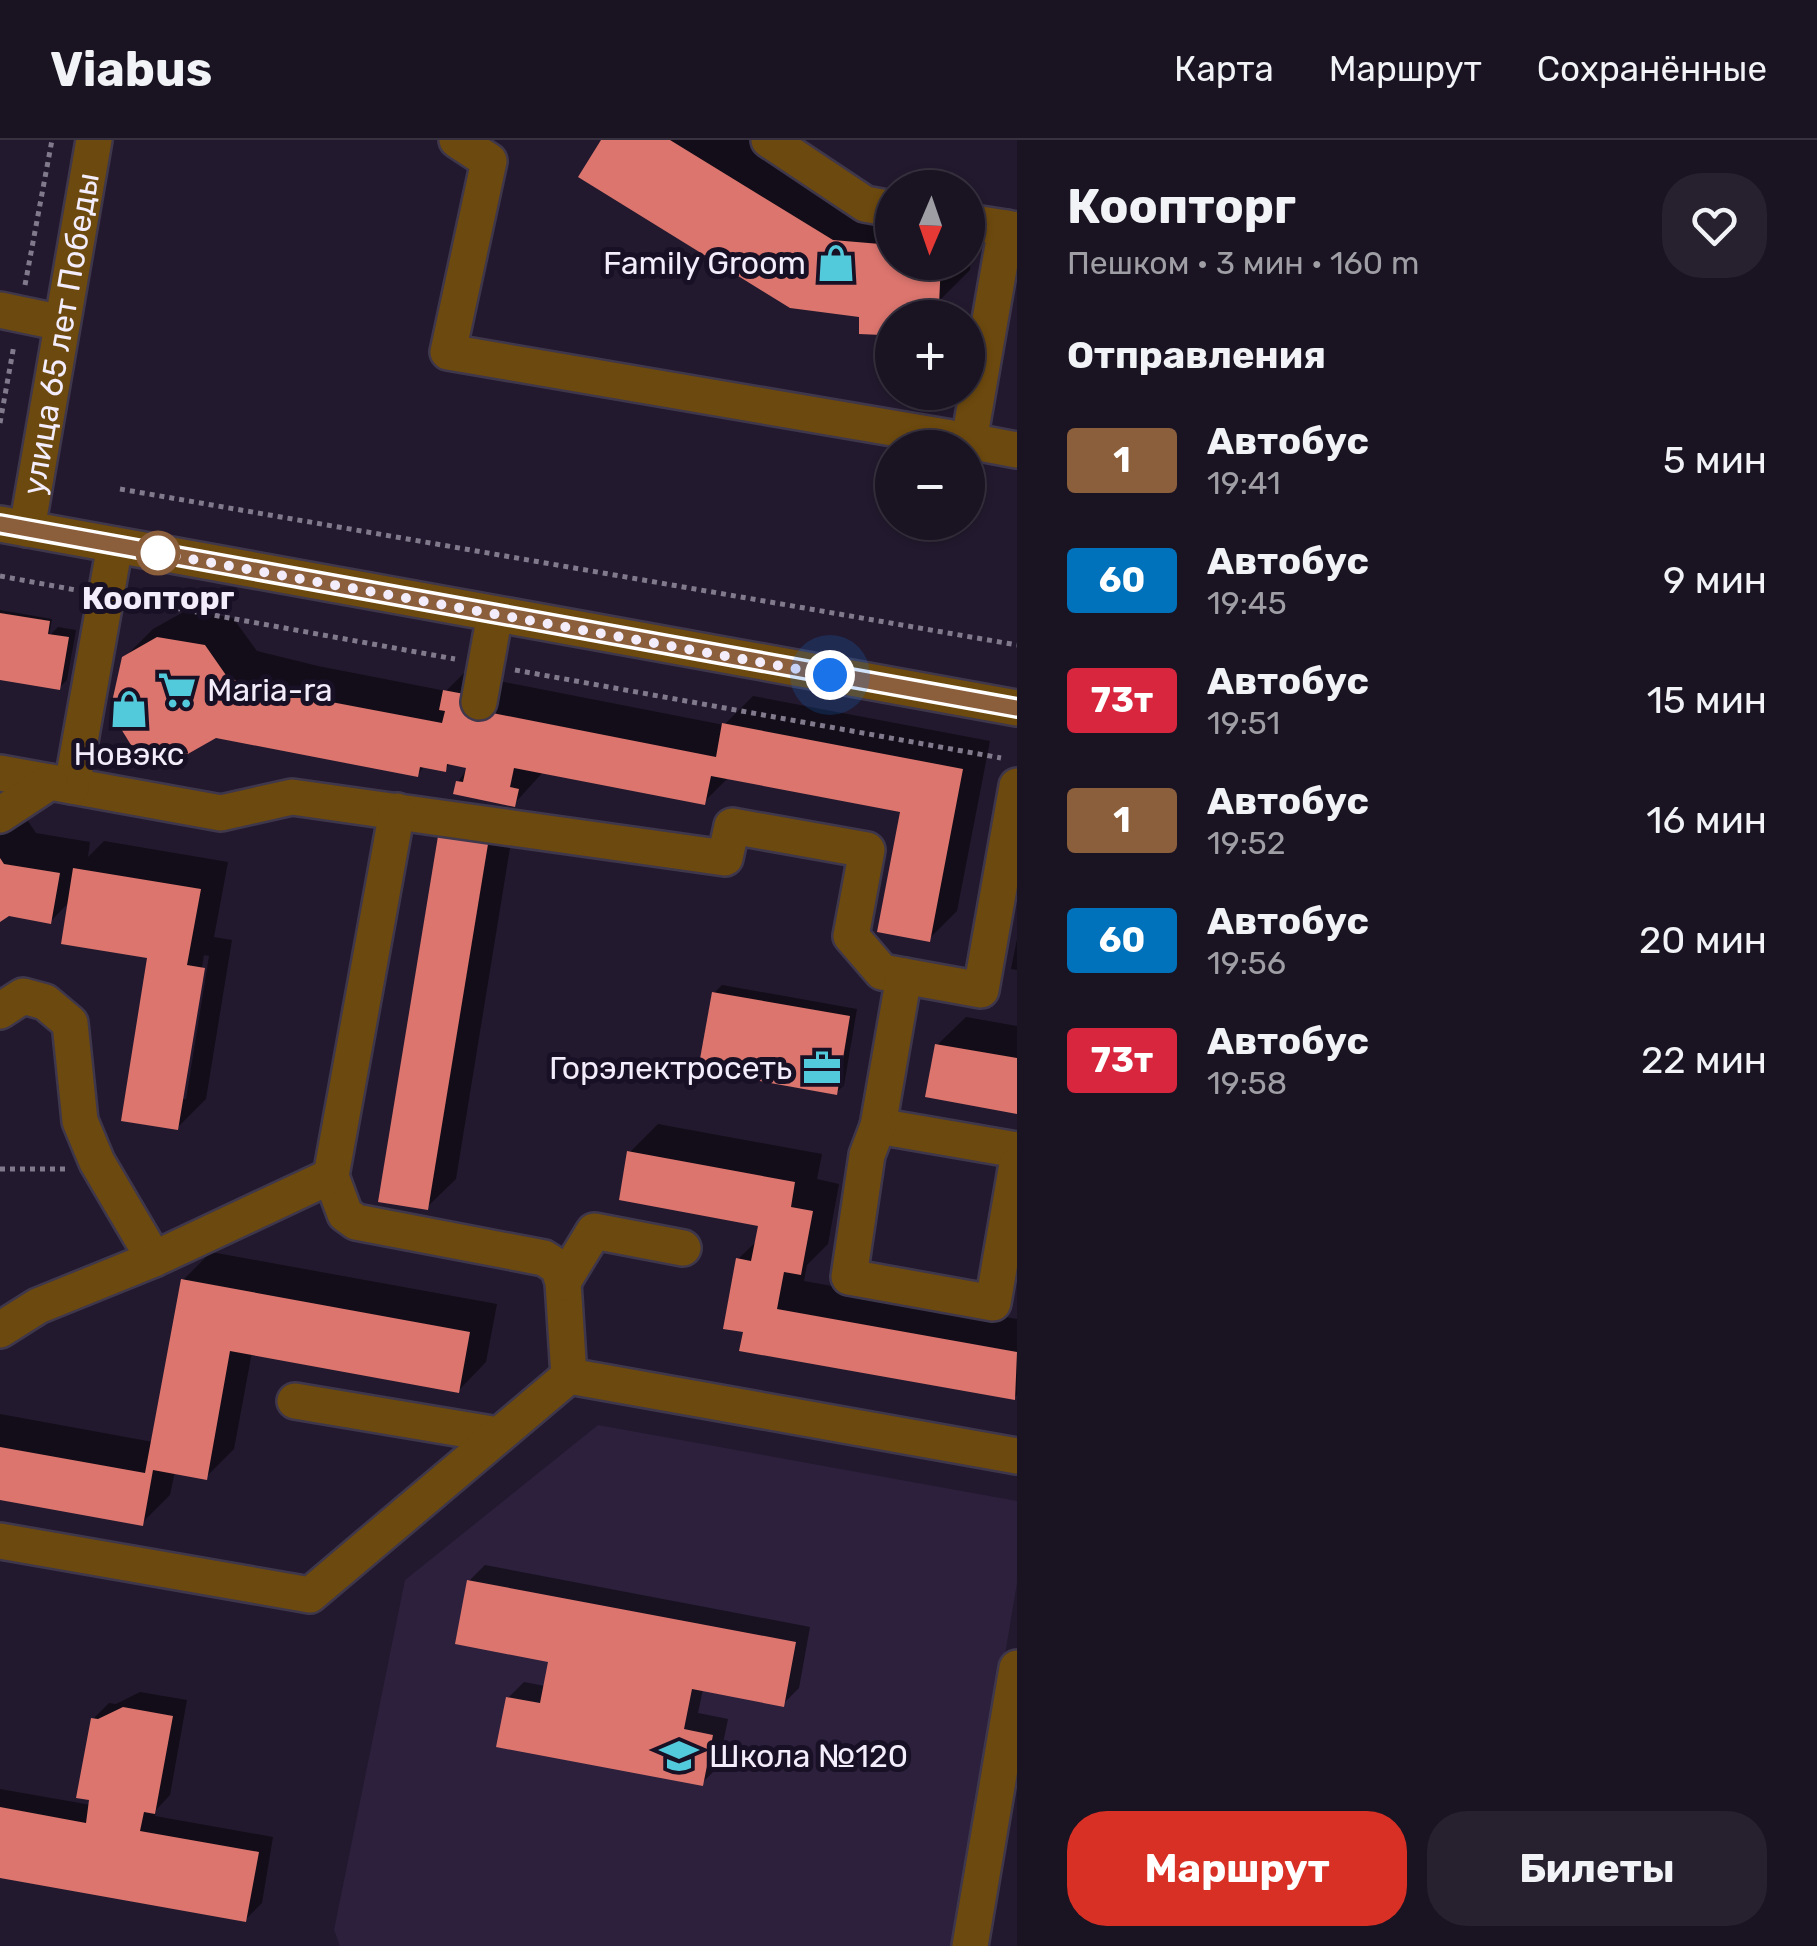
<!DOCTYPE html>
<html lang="ru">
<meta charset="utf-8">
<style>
:root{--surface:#1a1322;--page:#27202f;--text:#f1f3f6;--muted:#9f9ea5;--line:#383240;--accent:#d93025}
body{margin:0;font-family:Rubik,sans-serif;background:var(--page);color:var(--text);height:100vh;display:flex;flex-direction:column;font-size:38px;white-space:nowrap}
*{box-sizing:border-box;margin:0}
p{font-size:32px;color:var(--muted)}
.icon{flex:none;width:55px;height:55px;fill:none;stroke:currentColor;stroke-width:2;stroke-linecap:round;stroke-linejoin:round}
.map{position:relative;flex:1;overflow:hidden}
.drawer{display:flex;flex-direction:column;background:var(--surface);width:800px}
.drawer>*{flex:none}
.badge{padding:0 20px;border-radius:8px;font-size:35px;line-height:65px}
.needle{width:65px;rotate:182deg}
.controls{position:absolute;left:875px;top:30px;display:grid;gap:20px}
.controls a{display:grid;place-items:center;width:110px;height:110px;border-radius:50%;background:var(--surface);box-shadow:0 2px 8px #0004,0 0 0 2px var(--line);font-size:50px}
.you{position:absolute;width:50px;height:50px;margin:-25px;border:8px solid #fff;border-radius:50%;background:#1a73e8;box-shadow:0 0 0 15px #1a73e833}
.map>.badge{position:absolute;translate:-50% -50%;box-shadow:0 0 0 5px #fff}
h2{padding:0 50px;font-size:38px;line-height:90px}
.round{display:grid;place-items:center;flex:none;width:105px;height:105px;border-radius:40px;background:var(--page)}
.overview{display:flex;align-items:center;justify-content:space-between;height:170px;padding:0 50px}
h1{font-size:48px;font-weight:700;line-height:75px}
.action{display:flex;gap:20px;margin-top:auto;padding:20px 50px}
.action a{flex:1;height:115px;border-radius:40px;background:var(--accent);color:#fff;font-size:40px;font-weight:700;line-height:115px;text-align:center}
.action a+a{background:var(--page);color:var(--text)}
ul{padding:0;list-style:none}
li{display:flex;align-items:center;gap:30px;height:120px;padding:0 50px}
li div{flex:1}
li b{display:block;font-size:38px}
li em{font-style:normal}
li .badge{min-width:110px;font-weight:700;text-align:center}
header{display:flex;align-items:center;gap:60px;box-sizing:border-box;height:140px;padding:0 50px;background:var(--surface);border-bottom:2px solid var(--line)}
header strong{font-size:48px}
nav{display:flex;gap:55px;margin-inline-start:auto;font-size:35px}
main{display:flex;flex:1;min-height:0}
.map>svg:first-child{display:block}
.built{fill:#2c203c}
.shadow{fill:#0007;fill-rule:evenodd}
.building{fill:#db756e}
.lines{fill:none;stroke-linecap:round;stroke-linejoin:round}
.minor-casing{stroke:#3f374b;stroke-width:40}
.path{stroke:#81798c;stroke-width:5;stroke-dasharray:5 5;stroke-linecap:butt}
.minor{stroke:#6c490e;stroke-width:35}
.line-casing{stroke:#fff;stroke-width:22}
.line{stroke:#8b5e3c;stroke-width:15}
.walk{stroke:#f2ecfb;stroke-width:10;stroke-dasharray:0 18}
.stop-dot{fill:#fff;stroke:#8b5e3c;stroke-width:5}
.labels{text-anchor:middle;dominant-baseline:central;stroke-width:10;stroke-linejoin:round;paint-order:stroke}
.poi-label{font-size:32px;fill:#f2ecfb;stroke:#181024;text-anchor:end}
.street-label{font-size:32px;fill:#f2ecfb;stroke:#181024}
.stop-label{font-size:32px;font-weight:bold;fill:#f2ecfb;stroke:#181024}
</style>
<header>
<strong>Viabus</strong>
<nav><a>Карта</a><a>Маршрут</a><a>Сохранённые</a></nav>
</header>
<main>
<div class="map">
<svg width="1017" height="1806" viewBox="0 0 1017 1806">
<rect width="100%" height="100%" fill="#22192e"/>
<!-- built -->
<polygon class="built" points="598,1285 1017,1361 1017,1443 956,1806 340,1806 334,1790 405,1440"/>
<!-- shadow -->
<g class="shadow">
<polygon points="604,0 753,0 892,71 892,122 968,122 968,77 973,77 970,130 937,163 892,178 892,190 882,193 862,175"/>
<polygon points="0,470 52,479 49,496 58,487 76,490 67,540 59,548 0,538"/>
<polygon points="187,470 233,478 257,511 318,526 446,551 474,523 499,541 724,585 753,556 990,601 957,771 929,799 903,670 729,637 704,662 544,631 514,664 458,642 469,626 452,622 445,629 426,625 418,634 124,518 153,489"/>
<polygon points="469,663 516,671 456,1039 427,1067 441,691"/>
<path d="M 28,681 L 36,693 L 90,702 L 88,717 L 104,701 L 228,722 L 214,797 L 232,800 L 206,959 L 177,988 L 150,816 L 70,761 L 50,782 L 9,774 L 0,779 L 0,696 ZM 204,815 L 209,816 L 186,959 L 181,959 Z"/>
<polygon points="1017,799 1017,830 1011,829"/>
<polygon points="722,845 857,869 844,945 836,953 714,853"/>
<polygon points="966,877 1017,886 1017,971 937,905"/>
<polygon points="658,984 822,1014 817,1039 839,1044 828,1104 807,1125 804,1141 1017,1179 1017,1255 1014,1258 746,1190 738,1119 758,1100 760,1084 630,1012"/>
<polygon points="211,1112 497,1164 486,1222 458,1251 252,1212 234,1309 206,1337 175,1331 170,1355 142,1383 0,1357 0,1274 153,1302 183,1140"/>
<polygon points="485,1425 810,1487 799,1548 783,1564 703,1549 698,1573 728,1579 718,1627 702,1643 508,1558 524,1542 545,1546 550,1520 469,1441"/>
<polygon points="140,1552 187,1560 170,1655 156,1670 155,1676 273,1697 262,1763 246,1779 0,1735 0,1649 91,1665 93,1579 109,1563 116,1564"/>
</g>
<!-- building -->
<g class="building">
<polygon points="601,0 670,0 833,100 892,105 892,122 941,122 939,165 924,178 892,178 892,193 882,195 859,194 859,177 790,168 578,37"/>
<polygon points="0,473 50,481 48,494 69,497 60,550 0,540"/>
<polygon points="157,497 205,505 228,538 289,554 442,583 445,571 439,570 443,550 475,556 472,569 716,617 722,583 963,629 930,802 877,792 900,672 711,636 705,665 514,628 510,647 519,649 515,667 453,654 456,641 463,642 466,628 447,624 446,632 420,627 418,637 216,598 186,615 131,605 110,571 122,517"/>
<polygon points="439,690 489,698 428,1070 378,1062"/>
<polygon points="0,718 4,724 60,733 51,784 9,776 0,782"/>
<polygon points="73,728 201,749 187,825 205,828 178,990 121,981 147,818 61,804"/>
<polygon points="712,852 850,876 837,955 698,930"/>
<polygon points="935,904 1017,918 1017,974 925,957"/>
<polygon points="627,1011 795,1042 791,1067 813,1071 801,1135 784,1132 777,1169 1017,1212 1015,1260 739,1211 743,1192 723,1189 736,1118 751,1121 758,1086 619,1060"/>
<polygon points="181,1139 470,1192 459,1253 230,1211 207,1340 153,1330 143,1386 0,1360 0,1307 145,1333"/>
<polygon points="467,1440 796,1502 784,1567 692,1549 684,1589 713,1595 703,1646 496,1607 506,1557 540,1563 548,1522 455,1504"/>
<polygon points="123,1567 173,1576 155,1674 144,1672 140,1691 259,1712 246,1782 0,1738 0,1667 86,1683 89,1660 76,1658 91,1578 98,1579"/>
</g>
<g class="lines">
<!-- minor casing -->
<g class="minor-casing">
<g id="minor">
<polyline points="457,0 489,21 448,212 969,301"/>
<polyline points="769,0 865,64 892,69"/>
<polyline points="968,82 1006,88"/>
<polyline points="1017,90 1006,88 969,301 1017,310"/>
<polyline points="0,170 62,183"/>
<polyline points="0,384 1017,568"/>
<path id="s1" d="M 27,389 L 94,0"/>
<polyline points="115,405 72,646 221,673 292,657 725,718 732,686 867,710 851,796 882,832 904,836"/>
<polyline points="479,562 495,474"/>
<polyline points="0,633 72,646"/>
<polyline points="1017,646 981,850 904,836 878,986 1017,1010"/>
<polyline points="397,671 331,1036 345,1074 356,1082 544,1118 558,1127 563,1142 569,1236"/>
<polyline points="0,675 50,642"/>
<polyline points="0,871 23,856 45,862 70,883 80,981 97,1022 154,1119"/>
<polyline points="878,986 867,1015 849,1137 993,1163 1017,1024"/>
<polyline points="563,1142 594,1091 683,1108"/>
<polyline points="0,1190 38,1166 154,1119 331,1036"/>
<polyline points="295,1261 498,1295"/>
<polyline points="0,1401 310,1455 569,1236 1017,1316"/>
<polyline points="970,1806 1017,1528"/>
</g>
</g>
<!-- path -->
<g class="path">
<polyline points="25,145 52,0"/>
<polyline points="0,283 14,205"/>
<polyline points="120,349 1017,505"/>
<polyline points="0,436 76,450"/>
<polyline points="136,461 455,519"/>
<polyline points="515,530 1001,618"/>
<polyline points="0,1029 69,1029"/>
</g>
<!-- minor -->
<use href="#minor" class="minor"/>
</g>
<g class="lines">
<!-- line casing -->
<g class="line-casing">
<polyline id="line" points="0,384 1017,568"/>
</g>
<!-- line -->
<use href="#line" class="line"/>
<!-- walk -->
<polyline class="walk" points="158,413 830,535"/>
</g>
<!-- icons -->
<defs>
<g id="shop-bare" transform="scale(3)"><path d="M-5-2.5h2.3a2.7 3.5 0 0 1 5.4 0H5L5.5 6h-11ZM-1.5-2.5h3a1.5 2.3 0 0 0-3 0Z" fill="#53cadc" stroke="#181024" stroke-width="2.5" paint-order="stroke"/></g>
<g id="supermarket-bare" transform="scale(3)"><path d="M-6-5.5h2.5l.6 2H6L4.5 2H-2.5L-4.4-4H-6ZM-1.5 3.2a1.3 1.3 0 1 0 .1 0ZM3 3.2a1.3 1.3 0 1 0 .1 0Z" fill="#53cadc" stroke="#181024" stroke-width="2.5" paint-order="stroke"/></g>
<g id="office-bare" transform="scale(3)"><path d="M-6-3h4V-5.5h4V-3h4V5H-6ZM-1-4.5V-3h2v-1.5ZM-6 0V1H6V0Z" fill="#53cadc" stroke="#181024" stroke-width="2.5" paint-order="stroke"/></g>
<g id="school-bare" transform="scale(3)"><path d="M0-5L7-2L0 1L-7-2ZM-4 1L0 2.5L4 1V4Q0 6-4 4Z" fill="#53cadc" stroke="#181024" stroke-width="2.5" paint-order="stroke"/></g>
</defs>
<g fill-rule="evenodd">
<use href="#shop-bare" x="836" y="123"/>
<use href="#supermarket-bare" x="177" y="550"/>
<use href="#shop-bare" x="129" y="569"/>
<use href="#office-bare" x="822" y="928"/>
<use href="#school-bare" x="679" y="1616"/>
</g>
<!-- markers -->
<circle class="stop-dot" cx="158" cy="413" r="20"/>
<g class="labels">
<!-- poi labels -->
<g class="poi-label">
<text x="806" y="123">Family Groom</text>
<text x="207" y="550" text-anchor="start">Maria-ra</text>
<text x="129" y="614" text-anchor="middle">Новэкс</text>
<text x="792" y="928">Горэлектросеть</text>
<text x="709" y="1616" text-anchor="start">Школа №120</text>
</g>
<!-- street labels -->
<g class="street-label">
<text stroke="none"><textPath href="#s1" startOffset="198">улица 65 лет Победы</textPath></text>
</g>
<!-- stop labels -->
<g class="stop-label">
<text x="158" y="458">Коопторг</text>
</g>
</g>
</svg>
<div class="controls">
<a><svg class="needle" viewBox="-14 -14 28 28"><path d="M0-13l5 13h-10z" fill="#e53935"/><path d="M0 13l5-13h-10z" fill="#9f9ea5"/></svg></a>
<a>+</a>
<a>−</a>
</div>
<div class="you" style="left:830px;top:535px"></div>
</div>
<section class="drawer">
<div class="overview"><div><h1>Коопторг</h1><p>Пешком · 3 мин · 160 m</p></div><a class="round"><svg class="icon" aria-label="heart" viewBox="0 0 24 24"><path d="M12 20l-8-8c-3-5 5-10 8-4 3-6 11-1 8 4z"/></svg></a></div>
<h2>Отправления</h2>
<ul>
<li><span class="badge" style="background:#8b5e3c;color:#fff">1</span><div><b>Автобус</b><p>19:41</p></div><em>5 мин</em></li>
<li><span class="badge" style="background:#0072bc;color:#fff">60</span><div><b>Автобус</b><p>19:45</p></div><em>9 мин</em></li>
<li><span class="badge" style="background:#d7263d;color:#fff">73т</span><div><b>Автобус</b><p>19:51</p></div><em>15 мин</em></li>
<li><span class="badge" style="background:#8b5e3c;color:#fff">1</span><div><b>Автобус</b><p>19:52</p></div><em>16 мин</em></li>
<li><span class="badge" style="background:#0072bc;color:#fff">60</span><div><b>Автобус</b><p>19:56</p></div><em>20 мин</em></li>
<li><span class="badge" style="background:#d7263d;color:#fff">73т</span><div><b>Автобус</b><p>19:58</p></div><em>22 мин</em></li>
</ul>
<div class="action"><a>Маршрут</a><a>Билеты</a></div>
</section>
</main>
